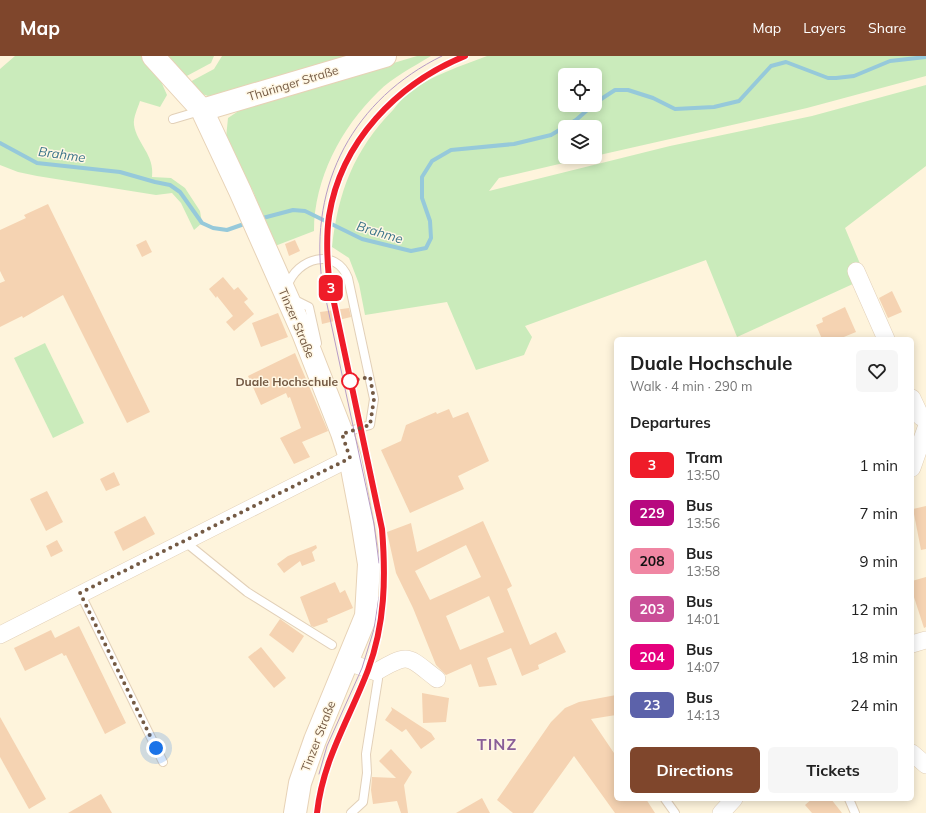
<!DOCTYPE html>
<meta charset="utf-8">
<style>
:root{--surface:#fff;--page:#f6f6f6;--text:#222;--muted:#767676;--accent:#7f462c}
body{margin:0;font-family:Mulish,sans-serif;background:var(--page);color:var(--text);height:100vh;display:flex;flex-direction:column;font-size:15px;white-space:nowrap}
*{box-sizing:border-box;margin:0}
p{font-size:13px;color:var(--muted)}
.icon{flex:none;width:22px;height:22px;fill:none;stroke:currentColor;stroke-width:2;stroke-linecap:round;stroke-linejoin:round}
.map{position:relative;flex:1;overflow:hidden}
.side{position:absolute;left:614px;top:281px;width:300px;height:464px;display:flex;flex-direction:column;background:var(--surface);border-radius:6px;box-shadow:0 2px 10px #0003}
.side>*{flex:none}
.badge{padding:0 8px;border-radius:6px;font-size:14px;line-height:26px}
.tools{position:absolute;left:558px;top:12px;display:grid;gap:8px}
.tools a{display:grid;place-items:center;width:44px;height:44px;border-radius:6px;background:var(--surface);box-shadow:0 2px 10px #0003;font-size:20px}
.you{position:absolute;width:20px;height:20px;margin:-10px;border:3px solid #fff;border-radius:50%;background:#1a73e8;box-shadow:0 0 0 6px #1a73e833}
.map>.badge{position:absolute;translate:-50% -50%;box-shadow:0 0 0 2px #fff}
h2{padding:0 16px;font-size:15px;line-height:36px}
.round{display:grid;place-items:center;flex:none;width:42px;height:42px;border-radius:6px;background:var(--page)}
.headline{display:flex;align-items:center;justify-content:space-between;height:68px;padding:0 16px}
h1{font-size:19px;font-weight:700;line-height:30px}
.action{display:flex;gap:8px;margin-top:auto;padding:8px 16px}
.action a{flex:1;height:46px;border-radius:6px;background:var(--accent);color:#fff;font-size:16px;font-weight:700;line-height:46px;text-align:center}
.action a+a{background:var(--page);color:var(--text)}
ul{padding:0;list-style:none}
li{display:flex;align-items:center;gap:12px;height:48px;padding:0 16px}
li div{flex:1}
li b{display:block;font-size:15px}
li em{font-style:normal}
li .badge{min-width:44px;font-weight:700;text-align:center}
header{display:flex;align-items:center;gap:24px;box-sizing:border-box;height:56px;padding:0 20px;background:var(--accent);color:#fff}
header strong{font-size:19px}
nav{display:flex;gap:22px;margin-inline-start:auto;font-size:14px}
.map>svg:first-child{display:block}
.green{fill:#caebbb;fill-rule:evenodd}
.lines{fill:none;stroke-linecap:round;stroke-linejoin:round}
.stream{stroke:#96c9da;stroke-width:4}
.building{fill:#f5d3b2;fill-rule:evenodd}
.lane-casing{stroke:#e2d0b8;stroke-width:10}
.street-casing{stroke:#e2d0b8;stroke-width:18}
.secondary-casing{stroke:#e7d2b6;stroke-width:24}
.lane{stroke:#fff;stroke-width:8}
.street{stroke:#fff;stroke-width:17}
.secondary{stroke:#fff;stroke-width:22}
.tram{stroke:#b79cc6;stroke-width:1}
.line-casing{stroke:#fff;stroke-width:9}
.line{stroke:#ef1c29;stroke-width:6}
.walk{stroke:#745a44;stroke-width:4;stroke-dasharray:0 7.2}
.stop-dot{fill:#fff;stroke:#ef1c29;stroke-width:2}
.labels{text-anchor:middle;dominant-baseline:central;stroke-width:3;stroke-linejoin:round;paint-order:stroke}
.street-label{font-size:12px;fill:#745a44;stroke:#fff7e4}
.stop-label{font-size:12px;font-weight:bold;fill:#745a44;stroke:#fff7e4;text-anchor:end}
.water-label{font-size:13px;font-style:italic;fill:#3c758a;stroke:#fff7e4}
.district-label{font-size:16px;font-weight:bold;letter-spacing:1px;fill:#8a5f98;stroke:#fff7e4}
</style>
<header>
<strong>Map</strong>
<nav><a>Map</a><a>Layers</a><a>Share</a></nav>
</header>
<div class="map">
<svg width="926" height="757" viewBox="0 0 926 757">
<rect width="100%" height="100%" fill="#fef4dc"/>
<!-- green -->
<g class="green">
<path d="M 15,0 L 142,0 L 156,14 L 167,39 L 160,51 L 140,45 C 138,52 133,61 134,69 C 137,88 155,99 152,121 L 171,122 L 185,132 L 200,155 L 202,167 L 194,174 L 181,147 L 172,137 L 156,139 L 37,120 L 18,116 L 0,109 L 0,13 Z"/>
<polygon points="165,0 214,0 211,7 183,22"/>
<polygon points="222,0 354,0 211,41 202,38 188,27 214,13"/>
<path d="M 417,0 L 431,0 C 413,11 393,21 378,36 C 341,72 314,123 314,175 L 275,190 L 253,135 L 230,93 L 226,82 L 228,62 L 243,52 Z"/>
<path d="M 487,0 L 926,0 L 926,20 L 807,52 L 595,100 L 595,71 L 565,71 L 565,101 L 589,101 L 499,122 L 489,135 L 670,90 L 812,60 L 926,29 L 926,110 L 845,172 L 866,222 L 737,281 L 706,204 L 525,270 L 532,281 L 524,299 L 476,314 L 447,246 L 365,259 L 359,228 L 349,202 L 332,191 C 338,136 354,94 393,54 C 398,48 403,41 410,36 C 432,19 461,10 487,0 ZM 565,19 L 595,19 L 595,49 L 565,49 Z"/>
<polygon points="45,287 84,367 53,382 14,302"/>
</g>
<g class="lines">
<!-- stream -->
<g class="stream">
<polyline points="595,47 615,34 628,34 653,42 675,53 714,51 739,45 771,10 786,6 828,22 836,22 854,20 890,5 926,1"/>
<polyline points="0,87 37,107 120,116 155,126 170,129 180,136 202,167 213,172 227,174 247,167"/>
<polyline points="259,163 293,154 305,155 362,183 411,195 426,192 431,182 430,165 422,142 422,121 432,105 451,94 514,88 551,79 576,64 593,49"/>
</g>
</g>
<!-- building -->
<g class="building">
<polygon points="48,148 150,356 127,367 63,239 23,262 22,260 0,271 0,227 5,225 0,215 0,174 26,162 24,159"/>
<polygon points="146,184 152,196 142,201 136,189"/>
<polygon points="295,184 300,195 289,200 285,188"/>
<polygon points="223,221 234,234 238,231 248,243 244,246 254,258 234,275 226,266 233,260 217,240 216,242 209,233"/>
<polygon points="892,235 902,256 888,262 879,242"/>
<polygon points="845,251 856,276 839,283 822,283 816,269 823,266 822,262"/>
<polygon points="349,252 351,261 322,268 320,256"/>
<polygon points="278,257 288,281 261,291 252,267"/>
<polygon points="295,297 328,375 302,386 310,401 294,408 280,382 301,372 290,341 288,342 286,337 261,349 248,320"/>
<polygon points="449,353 453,362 468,356 489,405 458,420 464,433 410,457 381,394 401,385 406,369 436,356 437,358"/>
<polygon points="114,416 120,429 106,435 100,423"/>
<polygon points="47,435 63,466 46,475 30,443"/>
<polygon points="926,450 926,493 921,494 913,453"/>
<polygon points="145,460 155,478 123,495 114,476"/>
<path d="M 483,465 L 512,530 L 507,533 L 530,589 L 556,576 L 566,596 L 538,609 L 539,613 L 522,620 L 511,592 L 487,602 L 497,629 L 479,631 L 471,608 L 446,619 L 436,609 L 413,552 L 396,517 L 387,476 L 411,467 L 417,496 ZM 466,489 L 481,521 L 430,544 L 415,515 ZM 489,540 L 504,576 L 460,594 L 446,560 Z"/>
<polygon points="57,484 63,495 51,501 46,490"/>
<polygon points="316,489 317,492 312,496 315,505 302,510 300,505 284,517 277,508 288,500"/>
<polygon points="926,521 926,571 924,572 912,535 912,525"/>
<polygon points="335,526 340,537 345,534 353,552 327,563 328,566 314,571 311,570 300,541"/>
<polygon points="280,563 304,580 293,597 269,579"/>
<polygon points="79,570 126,667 105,678 66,599 64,600 62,597 25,615 14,592 51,574 55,582"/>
<polygon points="261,591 286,622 274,632 248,601"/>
<polygon points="422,637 449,642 446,666 423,667"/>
<polygon points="616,639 616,659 591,663 616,700 616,743 646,743 655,757 615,757 574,700 533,757 513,757 497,744 551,666 565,652 579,646"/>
<polygon points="391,651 431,677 435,683 421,693 406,673 402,676 385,664 392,654"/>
<polygon points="0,661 46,743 29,753 0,701"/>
<polygon points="391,693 412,716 404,729 408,757 401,757 397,745 373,748 371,734 372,721 396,722 379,705"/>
<polygon points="101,738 112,757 68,757"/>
<polygon points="482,742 490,757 456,757"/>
<polygon points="812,743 831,743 842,757 812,757 805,749"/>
</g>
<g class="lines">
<!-- lane casing -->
<g class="lane-casing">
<g id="lane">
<polyline points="173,63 200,55"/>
<path d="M 287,231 C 297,201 336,191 348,222 L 374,343 L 370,369 L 343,377"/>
<polyline points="293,243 309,251 317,287"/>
<polyline points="184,485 247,536 332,589"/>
<polyline points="80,537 163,706"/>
<polyline points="665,743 675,757"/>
<polyline points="849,743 855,757"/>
<polyline points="351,757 363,746 367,717 366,698 378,623 376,616"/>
</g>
</g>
<!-- street casing -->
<g class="street-casing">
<g id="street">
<polyline points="856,215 886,283"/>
<polyline points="912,342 921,361 926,364"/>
<polyline points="912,412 926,372"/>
<polyline points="0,579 350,402"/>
<polyline points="912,588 926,584"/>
<path d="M 348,606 L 376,616 C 410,596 407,600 437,623"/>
<polyline points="912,697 926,709"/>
<polyline points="721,757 734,743"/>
</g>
</g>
<!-- secondary casing -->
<g class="secondary-casing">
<g id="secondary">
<polyline points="153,0 202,54 240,135 303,277 342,377 350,402 362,465 369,508 366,560 315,684 300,727 295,757"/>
<polyline points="202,54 385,0"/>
</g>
</g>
<!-- lane -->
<use href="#lane" class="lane"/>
<!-- street -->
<use href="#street" class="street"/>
<!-- secondary -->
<use href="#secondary" class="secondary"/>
<!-- tram -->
<g class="tram">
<path d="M 379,507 L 374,468 L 322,225 C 309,127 354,43 442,0"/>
<polyline points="319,718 327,690 362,612 374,573 379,541"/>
<path d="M 317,757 C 323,703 349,664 368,614 C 385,567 386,522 382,473 L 329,223 C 319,120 369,40 464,0"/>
</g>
</g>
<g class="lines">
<!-- line casing -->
<g class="line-casing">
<path id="line" d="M 317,757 C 323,703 349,664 368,614 C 385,568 386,522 382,473 L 329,223 C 327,202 326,181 329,160 C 341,85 397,28 465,0"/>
</g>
<!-- line -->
<use href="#line" class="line"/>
<!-- walk -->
<polyline class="walk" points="156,692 80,537 350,402 342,378 370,369 374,343 370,321 350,325"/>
</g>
<!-- markers -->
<circle class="stop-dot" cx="350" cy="325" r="8"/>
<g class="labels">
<!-- street labels -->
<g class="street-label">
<text transform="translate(293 27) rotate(-17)">Thüringer Straße</text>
<text transform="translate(297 267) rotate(67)">Tinzer Straße</text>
<text transform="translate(318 680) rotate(-69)">Tinzer Straße</text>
</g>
<!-- stop labels -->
<g class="stop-label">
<text x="338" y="325">Duale Hochschule</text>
</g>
<!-- water labels -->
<g class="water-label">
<text transform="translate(62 98) rotate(8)">Brahme</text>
<text transform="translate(380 176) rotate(17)">Brahme</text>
</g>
<!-- district labels -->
<g class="district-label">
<text x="497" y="688">TINZ</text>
</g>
</g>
</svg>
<div class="tools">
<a><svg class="icon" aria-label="locate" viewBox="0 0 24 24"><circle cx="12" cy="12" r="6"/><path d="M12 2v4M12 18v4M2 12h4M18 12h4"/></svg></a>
<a><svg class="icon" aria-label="layers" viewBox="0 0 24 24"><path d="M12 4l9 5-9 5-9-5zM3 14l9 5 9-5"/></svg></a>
</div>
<div class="you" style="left:156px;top:692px"></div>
<b class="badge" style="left:331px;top:232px;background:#ef1c29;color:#fff">3</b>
<section class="side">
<div class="headline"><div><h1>Duale Hochschule</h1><p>Walk · 4 min · 290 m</p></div><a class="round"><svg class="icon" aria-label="heart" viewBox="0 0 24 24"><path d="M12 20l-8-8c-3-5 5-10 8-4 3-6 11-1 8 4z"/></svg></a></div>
<h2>Departures</h2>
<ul>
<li><span class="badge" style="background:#ef1c29;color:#fff">3</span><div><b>Tram</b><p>13:50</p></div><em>1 min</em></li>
<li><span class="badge" style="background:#b7087f;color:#fff">229</span><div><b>Bus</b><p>13:56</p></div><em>7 min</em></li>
<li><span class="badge" style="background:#f086a3;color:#111">208</span><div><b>Bus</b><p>13:58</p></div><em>9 min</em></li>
<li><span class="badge" style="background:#ca4e97;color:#fff">203</span><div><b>Bus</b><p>14:01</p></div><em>12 min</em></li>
<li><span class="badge" style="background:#e5007d;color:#fff">204</span><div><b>Bus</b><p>14:07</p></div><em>18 min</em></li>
<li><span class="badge" style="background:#5c62aa;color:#fff">23</span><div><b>Bus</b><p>14:13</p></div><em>24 min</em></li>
</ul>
<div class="action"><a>Directions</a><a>Tickets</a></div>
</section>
</div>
